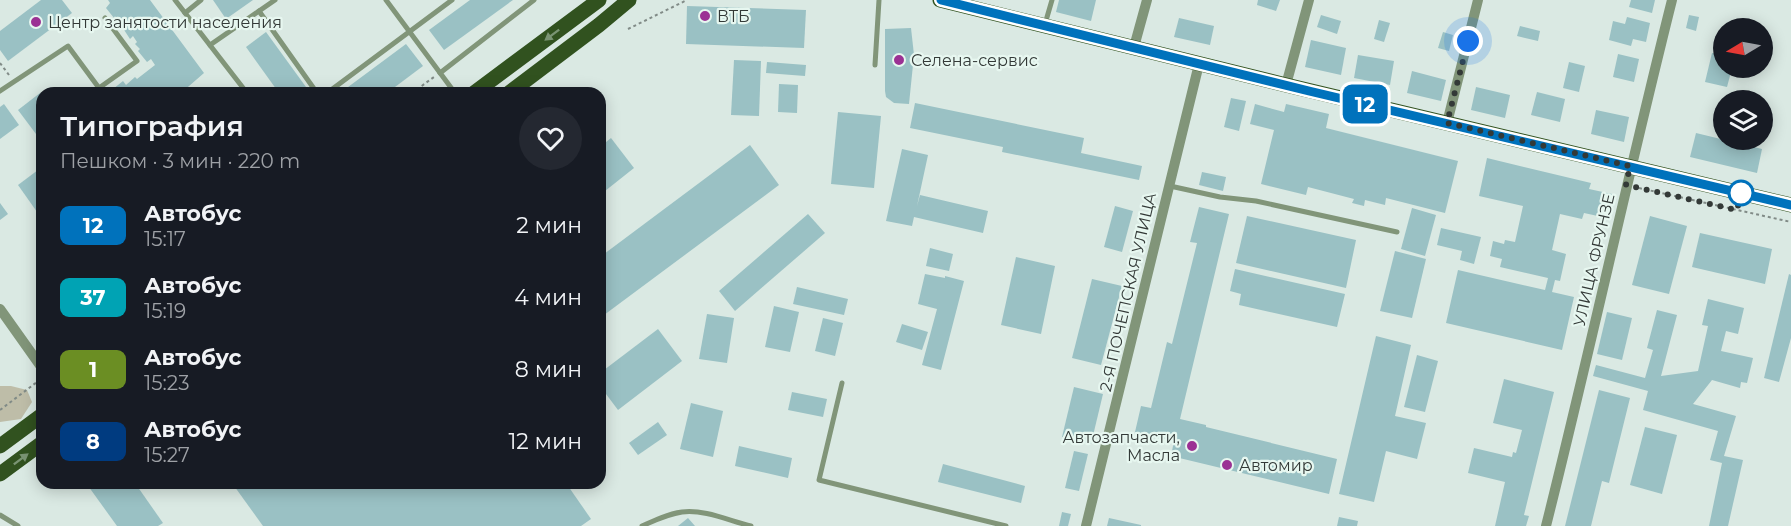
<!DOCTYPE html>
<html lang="ru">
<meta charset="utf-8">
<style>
:root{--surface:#171b24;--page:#242831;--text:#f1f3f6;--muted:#9ea1a6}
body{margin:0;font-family:Montserrat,sans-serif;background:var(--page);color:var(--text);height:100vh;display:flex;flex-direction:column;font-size:22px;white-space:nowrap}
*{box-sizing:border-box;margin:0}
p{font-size:20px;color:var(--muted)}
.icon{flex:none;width:33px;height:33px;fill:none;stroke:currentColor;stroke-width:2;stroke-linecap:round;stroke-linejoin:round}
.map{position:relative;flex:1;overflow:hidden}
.details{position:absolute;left:36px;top:87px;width:570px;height:402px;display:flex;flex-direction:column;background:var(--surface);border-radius:18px;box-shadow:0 3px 15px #0003}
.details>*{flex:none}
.badge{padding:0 12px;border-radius:9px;font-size:21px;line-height:39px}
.needle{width:39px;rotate:260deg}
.tools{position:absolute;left:1713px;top:18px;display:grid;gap:12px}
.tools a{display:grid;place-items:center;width:60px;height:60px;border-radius:50%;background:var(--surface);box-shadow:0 3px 15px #0003;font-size:30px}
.you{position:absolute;width:30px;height:30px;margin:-15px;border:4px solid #fff;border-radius:50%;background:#1a73e8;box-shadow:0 0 0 9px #1a73e833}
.map>.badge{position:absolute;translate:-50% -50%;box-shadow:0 0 0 3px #fff}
.round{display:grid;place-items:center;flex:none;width:63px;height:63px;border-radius:32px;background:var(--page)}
.headline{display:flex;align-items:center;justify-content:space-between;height:102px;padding:0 24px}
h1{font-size:28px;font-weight:600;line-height:45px}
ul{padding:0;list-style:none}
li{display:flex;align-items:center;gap:18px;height:72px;padding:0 24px}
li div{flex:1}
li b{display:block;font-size:22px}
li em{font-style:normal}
li .badge{min-width:66px;font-weight:700;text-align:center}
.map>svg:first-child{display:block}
.green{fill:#bebda8}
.building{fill:#9ac1c4}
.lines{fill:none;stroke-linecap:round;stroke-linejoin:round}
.path{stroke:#818b87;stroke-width:2;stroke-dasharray:3 3;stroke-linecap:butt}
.lane{stroke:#819579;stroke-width:5}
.street{stroke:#819579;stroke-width:10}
.primary{stroke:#31521f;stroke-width:15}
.oneway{fill:#7a9473}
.line-casing{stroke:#fff;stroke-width:14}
.line{stroke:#0072bc;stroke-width:9}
.walk{stroke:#333937;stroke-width:6;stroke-dasharray:0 10.8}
.poi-dot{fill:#9b3194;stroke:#e7f7f0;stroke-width:2}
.stop-dot{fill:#fff;stroke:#0072bc;stroke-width:3}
.labels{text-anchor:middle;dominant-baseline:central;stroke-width:4.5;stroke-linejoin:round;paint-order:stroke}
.poi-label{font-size:16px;fill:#333937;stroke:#e7f7f0;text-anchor:start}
.street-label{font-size:16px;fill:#333937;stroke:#e7f7f0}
</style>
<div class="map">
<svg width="1791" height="526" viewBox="0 0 1791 526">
<rect width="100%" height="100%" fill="#dae9e3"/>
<!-- green -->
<polygon class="green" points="0,386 11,386 27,390 32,402 21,419 0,422"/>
<!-- building -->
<g class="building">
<polygon points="41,0 62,0 72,13 8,61 0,50 0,31"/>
<polygon points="108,0 150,0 204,73 181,93 108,93 123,81 126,85 135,77 137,79 155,65 151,59 147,62 138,51 140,49 135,44 137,42 133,36 130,39 115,16 114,18 106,8 110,3"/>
<polygon points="213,0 253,0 226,19"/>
<polygon points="470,0 513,0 444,50 429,30"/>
<polygon points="1059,0 1096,0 1091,21 1056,12"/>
<polygon points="1258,0 1280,0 1276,11 1257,5"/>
<polygon points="1631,0 1655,0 1652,13 1629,7"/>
<polygon points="687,6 806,10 804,48 686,44"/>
<polygon points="1321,15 1341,21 1337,34 1317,27"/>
<polygon points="1689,15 1699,17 1696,31 1686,28"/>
<polygon points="1627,17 1650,23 1646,42 1633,39 1631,46 1609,40 1613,21 1625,24"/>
<polygon points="1179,18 1214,26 1210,45 1174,37"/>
<polygon points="1379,20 1390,23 1384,42 1374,39"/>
<polygon points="1520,26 1540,31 1538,41 1517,36"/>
<polygon points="911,28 914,55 909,104 894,103 886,97 885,91 885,29"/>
<polygon points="266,32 306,87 298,93 279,93 246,47"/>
<polygon points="1443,32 1453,35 1449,51 1438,48"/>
<polygon points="1311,40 1346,48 1341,75 1305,67"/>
<polygon points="406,44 423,66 387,93 340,93"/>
<polygon points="1712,53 1724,55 1724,68 1732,68 1727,87 1705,82"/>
<polygon points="1618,54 1639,59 1634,82 1613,77"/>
<polygon points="1358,55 1394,61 1390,85 1354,78"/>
<polygon points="734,60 761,61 759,116 731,115"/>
<polygon points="767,62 806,65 805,76 766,73"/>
<polygon points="1569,62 1585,66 1579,92 1563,88"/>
<polygon points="1412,71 1446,80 1441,101 1407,93"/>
<polygon points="779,84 798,85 797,113 778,112"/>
<polygon points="1476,87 1510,95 1505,118 1471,110"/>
<polygon points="1537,92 1565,99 1560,122 1531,115"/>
<polygon points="40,93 42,96 42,142 18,110"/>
<polygon points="1231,98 1246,101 1239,131 1224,127"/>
<polygon points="915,103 1084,138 1081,153 1142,166 1139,180 1002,152 1003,147 910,128"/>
<polygon points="4,104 19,125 0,139 0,107"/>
<polygon points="1255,104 1284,112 1286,104 1329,114 1326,128 1458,161 1445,213 1386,198 1385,205 1365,200 1364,206 1352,203 1354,199 1308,187 1306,195 1261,184 1274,130 1250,124"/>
<polygon points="1596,110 1629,117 1624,142 1591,134"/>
<polygon points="838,112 881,116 874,188 831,184"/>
<polygon points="1696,133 1762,149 1757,173 1690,157"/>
<polygon points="611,138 634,168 600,195 600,147"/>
<polygon points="750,145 779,185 600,318 600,257"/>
<polygon points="902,149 928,155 917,206 920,195 988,211 983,233 914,217 912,226 886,221"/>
<polygon points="1487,158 1591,183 1589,189 1612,194 1607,218 1584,213 1582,219 1560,214 1552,250 1566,254 1560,281 1555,280 1552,292 1574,297 1562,350 1446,323 1458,270 1545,290 1548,278 1500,267 1502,259 1490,256 1493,241 1504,244 1505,240 1515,242 1523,206 1479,196"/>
<polygon points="42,167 42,219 18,185"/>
<polygon points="1202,172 1226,177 1223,191 1199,185"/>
<polygon points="0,203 8,214 0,220"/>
<polygon points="1115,206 1133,211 1122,252 1104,247"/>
<polygon points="1199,207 1229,214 1180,419 1206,425 1206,427 1337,459 1329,494 1171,456 1174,441 1135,432 1141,406 1151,408 1167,342 1172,344 1197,243 1190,242"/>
<polygon points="1412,208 1436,215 1425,256 1401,249"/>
<polygon points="808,214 825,233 735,311 719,291"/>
<polygon points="1247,216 1356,240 1346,288 1236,263"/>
<polygon points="1650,216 1687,226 1669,294 1632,285"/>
<polygon points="1441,228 1481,237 1474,264 1460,260 1462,251 1437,245"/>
<polygon points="1700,233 1772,249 1765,284 1692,267"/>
<polygon points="930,248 953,254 949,271 926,266"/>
<polygon points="1395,251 1426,259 1412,318 1380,311"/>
<polygon points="1016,257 1055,266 1041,334 1001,325"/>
<polygon points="1235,269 1345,294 1337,327 1239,305 1241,294 1230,291"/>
<polygon points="925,274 945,278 945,276 964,281 941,370 922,365 937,309 918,304"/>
<polygon points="1789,274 1791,275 1791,338 1779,382 1764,378"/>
<polygon points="1092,279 1122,286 1101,365 1072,358"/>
<polygon points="797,287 848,299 844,315 793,304"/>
<polygon points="1708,299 1744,308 1738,334 1726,331 1721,351 1753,358 1747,383 1741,382 1740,388 1712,380 1693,404 1736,416 1724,456 1743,460 1728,526 1709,526 1722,463 1710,460 1718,431 1643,410 1648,391 1593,376 1596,365 1645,378 1653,350 1647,348 1657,310 1677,315 1661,376 1698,371 1708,326 1702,325"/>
<polygon points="774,306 799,312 790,352 765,347"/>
<polygon points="1607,312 1632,318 1622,360 1597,354"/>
<polygon points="707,314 734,318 727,363 699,359"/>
<polygon points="823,318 843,323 835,356 815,351"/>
<polygon points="902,324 928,332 922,350 896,342"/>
<polygon points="658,329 682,361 618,410 600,386 600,373"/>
<polygon points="1376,336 1411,345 1395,416 1426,423 1417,459 1386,451 1374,502 1339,494"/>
<polygon points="1417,355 1438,361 1425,412 1404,407"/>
<polygon points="1504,379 1554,392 1524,515 1529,516 1526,526 1495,526 1505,482 1468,473 1474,448 1512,457 1513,452 1516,453 1522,430 1493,423"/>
<polygon points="1074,387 1103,394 1091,444 1062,437"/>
<polygon points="1599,390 1630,398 1609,483 1602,481 1591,526 1565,526"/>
<polygon points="792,392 827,399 823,417 788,410"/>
<polygon points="691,403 723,411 713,457 680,449"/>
<polygon points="658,422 667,435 638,455 629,443"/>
<polygon points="1645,427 1677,435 1662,494 1630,485"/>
<polygon points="739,446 792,458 788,478 735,466"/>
<polygon points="1074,451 1088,454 1079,491 1065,488"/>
<polygon points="943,464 1025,486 1021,503 938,482"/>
<polygon points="86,483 135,483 163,523 158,526 117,526"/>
<polygon points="232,483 566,483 591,519 581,526 263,526"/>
<polygon points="1062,512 1071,514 1068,526 1059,526"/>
<polygon points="1339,517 1358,521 1357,526 1337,526"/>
<polygon points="688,518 695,526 678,526"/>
<polygon points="1109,518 1141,525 1141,526 1107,526"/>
</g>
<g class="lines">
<!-- path -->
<g class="path">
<polyline points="628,29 687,0"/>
<polyline points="0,63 9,75"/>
<polyline points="412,93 434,77"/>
<polyline points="1639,188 1791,222"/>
<polyline points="0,410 41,379"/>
</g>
<!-- lane -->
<g class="lane">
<polyline points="175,0 247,93"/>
<polyline points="386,0 455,93"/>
<polyline points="259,11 317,93"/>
<polyline points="185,13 201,0"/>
<polyline points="1045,24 1052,0"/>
<polyline points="210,45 275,0"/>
<polyline points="875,65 879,0"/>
<polyline points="440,73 534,0"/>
<polyline points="0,91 68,46 99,88 137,61 105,18"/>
<polyline points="327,93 452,0"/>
<polyline points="1170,186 1220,197 1256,201 1397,232"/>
<polyline points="842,383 819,480 1006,526"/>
<polyline points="0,515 18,526"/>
<path d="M 642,526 C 655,520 668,514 682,512 C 704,509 730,521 751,526"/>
</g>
<!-- street -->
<g class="street">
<polyline points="1134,47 1147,0"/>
<polyline points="1286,85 1309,0"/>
<polyline points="1447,123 1478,0"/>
<polyline points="0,309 42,368"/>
<polyline points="1086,526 1199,64"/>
<path d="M 1546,526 C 1590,351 1628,175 1672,0"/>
</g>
<!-- primary -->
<g class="primary">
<polyline points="940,0 1286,85 1791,205"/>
<polyline points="474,93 599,0"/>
<polyline points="509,93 599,25 629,0"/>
<polyline points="0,446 42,415"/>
<polyline points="0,474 42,443"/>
</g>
</g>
<!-- one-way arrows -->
<defs><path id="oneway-solid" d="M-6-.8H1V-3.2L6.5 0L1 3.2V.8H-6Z" transform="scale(1.5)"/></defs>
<g class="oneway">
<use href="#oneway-solid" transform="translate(552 35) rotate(143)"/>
<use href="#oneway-solid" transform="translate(21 459) rotate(-37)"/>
</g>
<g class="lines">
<!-- line casing -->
<g class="line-casing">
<polyline id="line" points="941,0 1309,91 1791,205"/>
</g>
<!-- line -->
<use href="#line" class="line"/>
<!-- walk -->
<polyline class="walk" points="1468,41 1447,123 1630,166 1626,185 1737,210 1741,193"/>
</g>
<!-- markers -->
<g class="poi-dot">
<circle cx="705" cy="16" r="6"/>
<circle cx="36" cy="22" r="6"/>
<circle cx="899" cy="60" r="6"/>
<circle cx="1192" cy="446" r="6"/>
<circle cx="1227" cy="465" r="6"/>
</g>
<circle class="stop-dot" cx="1741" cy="193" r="12"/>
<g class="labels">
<!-- poi labels -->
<g class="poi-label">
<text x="717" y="16">ВТБ</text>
<text x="48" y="22">Центр занятости населения</text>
<text x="911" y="60">Селена-сервис</text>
<text x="1180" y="437" text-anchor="end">Автозапчасти,<tspan x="1180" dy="18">Масла</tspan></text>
<text x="1239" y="465">Автомир</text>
</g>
<!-- street labels -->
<g class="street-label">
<text transform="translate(1594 260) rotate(-77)">УЛИЦА ФРУНЗЕ</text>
<text transform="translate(1128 292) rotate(-77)">2-Я ПОЧЕПСКАЯ УЛИЦА</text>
</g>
</g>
</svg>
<div class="tools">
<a><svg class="needle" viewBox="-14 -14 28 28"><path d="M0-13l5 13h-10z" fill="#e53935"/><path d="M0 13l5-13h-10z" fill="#9ea1a6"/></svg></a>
<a><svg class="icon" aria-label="layers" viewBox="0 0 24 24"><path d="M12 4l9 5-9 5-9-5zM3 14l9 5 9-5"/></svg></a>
</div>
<div class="you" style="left:1468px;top:41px"></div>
<b class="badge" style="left:1365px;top:104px;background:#0072bc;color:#fff">12</b>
<section class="details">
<div class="headline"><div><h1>Типография</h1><p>Пешком · 3 мин · 220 m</p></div><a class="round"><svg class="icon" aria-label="heart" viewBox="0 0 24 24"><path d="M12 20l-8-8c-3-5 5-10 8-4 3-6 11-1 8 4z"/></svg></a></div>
<ul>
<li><span class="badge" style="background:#0072bc;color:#fff">12</span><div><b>Автобус</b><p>15:17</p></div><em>2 мин</em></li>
<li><span class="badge" style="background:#00a3b4;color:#fff">37</span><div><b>Автобус</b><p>15:19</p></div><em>4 мин</em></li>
<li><span class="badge" style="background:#6b8e23;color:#fff">1</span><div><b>Автобус</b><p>15:23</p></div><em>8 мин</em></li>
<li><span class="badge" style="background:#003b80;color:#fff">8</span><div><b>Автобус</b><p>15:27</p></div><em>12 мин</em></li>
</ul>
</section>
</div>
